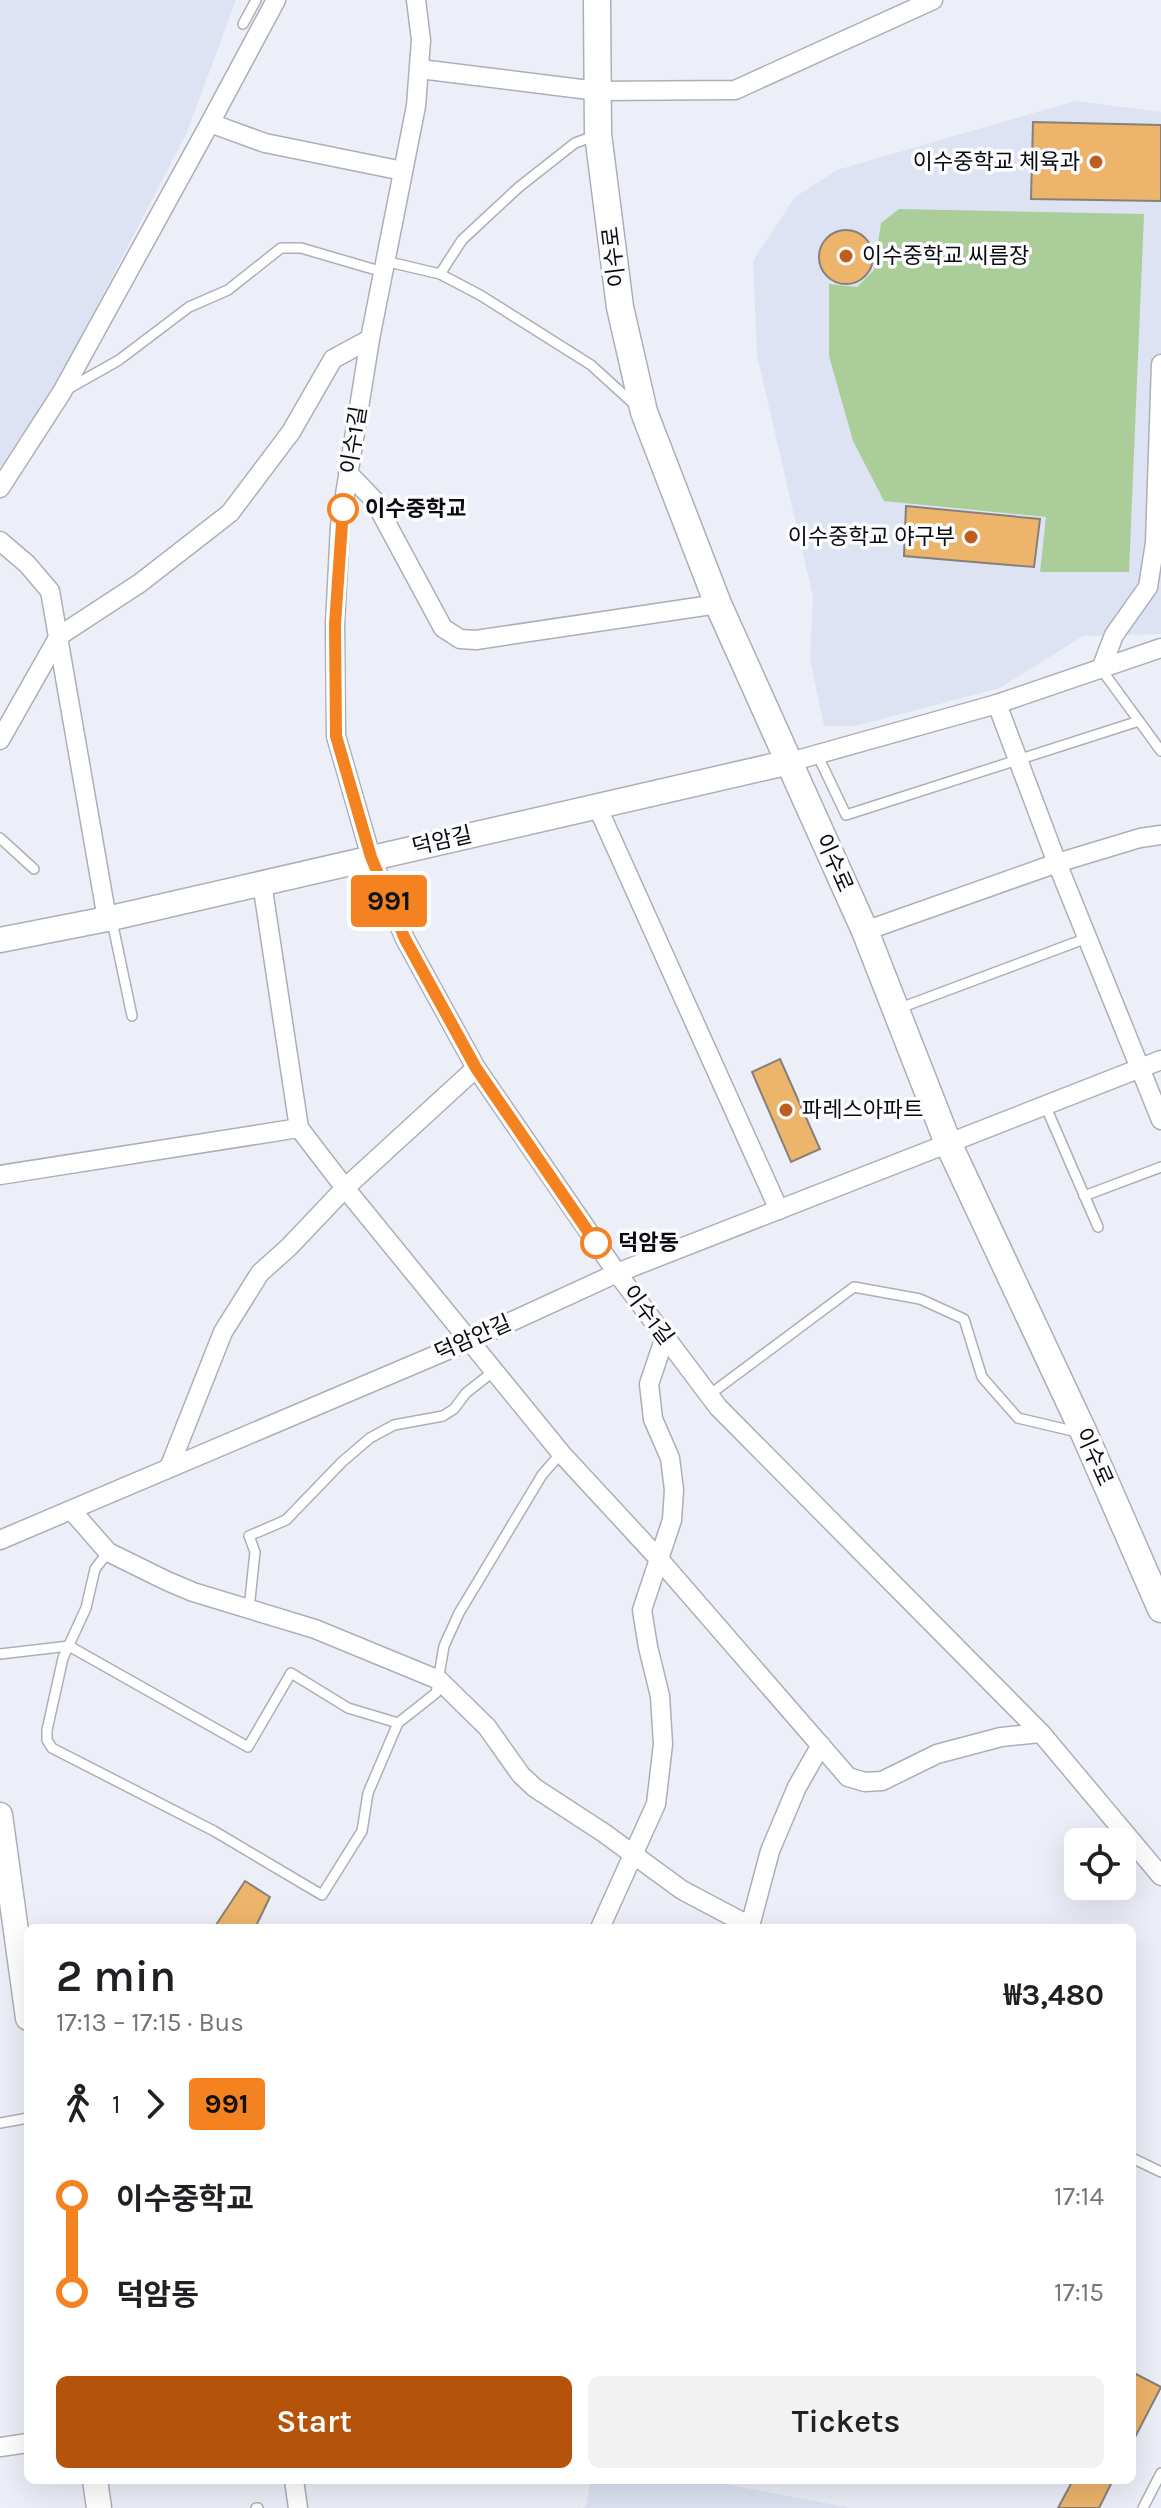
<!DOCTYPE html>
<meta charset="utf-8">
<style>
:root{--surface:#fff;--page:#f2f2f2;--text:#202124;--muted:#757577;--accent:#b45309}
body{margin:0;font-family:Karla,"Noto Sans KR",sans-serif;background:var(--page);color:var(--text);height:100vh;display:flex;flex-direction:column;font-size:30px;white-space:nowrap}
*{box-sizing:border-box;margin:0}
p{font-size:26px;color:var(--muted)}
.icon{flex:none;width:44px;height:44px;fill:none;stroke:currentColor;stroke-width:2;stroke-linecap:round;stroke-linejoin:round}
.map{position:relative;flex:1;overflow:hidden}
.details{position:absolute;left:24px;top:1924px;width:1112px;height:560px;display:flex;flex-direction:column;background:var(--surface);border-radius:12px;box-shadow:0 8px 32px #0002}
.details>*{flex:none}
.badge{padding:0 16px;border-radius:6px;font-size:28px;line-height:52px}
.fabs{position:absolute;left:1064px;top:1828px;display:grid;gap:16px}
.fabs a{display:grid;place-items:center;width:72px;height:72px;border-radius:12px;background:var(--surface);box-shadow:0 8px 32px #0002;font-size:40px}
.map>.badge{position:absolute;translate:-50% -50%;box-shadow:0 0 0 4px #fff}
.legs{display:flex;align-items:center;gap:12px;height:88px;padding:0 32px;font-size:26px}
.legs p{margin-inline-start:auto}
.headline{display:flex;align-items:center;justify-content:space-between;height:136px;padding:0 32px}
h1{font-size:44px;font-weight:600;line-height:60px}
.cta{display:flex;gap:16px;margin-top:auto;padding:16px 32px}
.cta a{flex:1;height:92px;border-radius:12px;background:var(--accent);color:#fff;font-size:32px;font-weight:600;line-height:92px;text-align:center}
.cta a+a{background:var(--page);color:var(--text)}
ul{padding:0 32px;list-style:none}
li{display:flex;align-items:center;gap:28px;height:96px;font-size:30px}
li i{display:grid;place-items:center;width:12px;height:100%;margin:0 10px;background:currentColor}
li i::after{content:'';width:20px;height:20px;margin:-10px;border:6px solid;border-radius:50%;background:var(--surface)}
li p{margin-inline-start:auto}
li:first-child i{background:linear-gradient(#0000 50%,currentColor 0)}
li:last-child i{background:linear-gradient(currentColor 50%,#0000 0)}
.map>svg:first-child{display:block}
.built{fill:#dde3f2}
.green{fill:#aacd9a}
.building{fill:#edb46b;stroke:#878079;stroke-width:2}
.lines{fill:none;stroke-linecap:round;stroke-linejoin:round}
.service-casing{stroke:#acafb8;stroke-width:12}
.minor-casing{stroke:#acafb8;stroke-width:21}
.tertiary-casing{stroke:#acafb8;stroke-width:27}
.secondary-casing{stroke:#acafb8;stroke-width:29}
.service{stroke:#fff;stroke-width:9}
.minor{stroke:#fff;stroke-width:18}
.tertiary{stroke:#fff;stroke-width:24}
.secondary{stroke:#fff;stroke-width:26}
.line-1-casing{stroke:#fff;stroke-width:18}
.line-1{stroke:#f58220;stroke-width:12}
.poi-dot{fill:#be5d1e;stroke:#fcfcfe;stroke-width:3}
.stop-1-dot{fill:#fff;stroke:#f58220;stroke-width:4}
.labels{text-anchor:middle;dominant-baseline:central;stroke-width:7;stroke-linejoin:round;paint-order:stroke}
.poi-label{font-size:22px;fill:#0a0b0e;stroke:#fcfcfe;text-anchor:end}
.street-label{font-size:22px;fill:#0a0b0e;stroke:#fcfcfe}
.stop-label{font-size:22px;font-weight:bold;fill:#0a0b0e;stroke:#fcfcfe;text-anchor:start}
</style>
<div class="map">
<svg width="1161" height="2508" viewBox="0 0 1161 2508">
<rect width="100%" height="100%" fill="#eceff8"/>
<!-- built -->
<g class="built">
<polygon points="0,0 236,0 187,132 60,377 0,467"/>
<polygon points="1075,101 1161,112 1161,634 1083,636 1000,688 855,726 824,726 810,659 813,597 757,355 753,261 795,197 837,170"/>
<polygon points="591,2480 705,2480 850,2508 582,2508 586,2505"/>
</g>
<!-- green -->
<polygon class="green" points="899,209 1144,214 1129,572 1040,572 1046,517 884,501 853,441 829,356 829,284 857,287 874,270 881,223"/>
<!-- building -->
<g class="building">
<polygon points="1033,122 1161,125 1161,201 1031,199"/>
<circle cx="846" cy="257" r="27"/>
<polygon points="906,506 1040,519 1034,567 904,556"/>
<polygon points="780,1059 820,1149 791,1162 752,1072"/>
<polygon points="245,1881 270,1897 255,1928 214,1928"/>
<polygon points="1132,2372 1161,2387 1132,2443"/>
<polygon points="1073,2480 1113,2480 1099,2508 1058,2508"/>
</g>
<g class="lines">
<!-- service casing -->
<g class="service-casing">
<g id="service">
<polyline points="243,24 256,0"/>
<polyline points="385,261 440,274 480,295 591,365 635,405"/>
<polyline points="440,274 462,240 519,187 575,143 597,135"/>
<polyline points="66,390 119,360 189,307 228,290 281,248 301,248 383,272"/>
<polyline points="1101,669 1161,751"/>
<polyline points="817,754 846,815 1139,721"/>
<polyline points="0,838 34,869"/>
<polyline points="112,921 132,1016"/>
<polyline points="900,1008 1087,938"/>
<polyline points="1045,1105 1098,1227"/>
<polyline points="1084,1196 1161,1167"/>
<polyline points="709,1395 854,1287 920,1299 964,1319 982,1377 1018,1418 1077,1432"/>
<polyline points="108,1552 95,1569 86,1608 63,1658 47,1730 47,1740 52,1748 214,1831 322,1895 362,1831 368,1793 398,1723 436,1693 444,1646 459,1613 542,1475 561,1453"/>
<polyline points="249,1609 255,1552 249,1536 286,1520 342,1462 370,1438 394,1425 443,1416 454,1409 466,1393 494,1371"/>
<polyline points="0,1654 69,1646 248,1747 291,1673 348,1708 398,1723"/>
<polyline points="0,2123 28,2118"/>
<polyline points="1132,2158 1161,2172"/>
<polyline points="256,2508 258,2508"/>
<polyline points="1143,2508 1161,2473"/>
</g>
</g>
<!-- minor casing -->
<g class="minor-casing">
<g id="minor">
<polyline points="276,0 210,123 265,143 403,171"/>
<polyline points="416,0 421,40 416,106 370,339 340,526 335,624 336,736 371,857 405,939 476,1068 617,1273 718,1407 1041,1733 1161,1876"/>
<polyline points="420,69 597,91 735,90 933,0"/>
<polyline points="348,473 374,500 443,628 460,639 476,640 718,604"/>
<polyline points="0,488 62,392 210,123"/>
<polyline points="0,541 27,564 50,591 107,919"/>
<polyline points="1101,669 1114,635 1148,587 1155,543 1161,364"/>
<polyline points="997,704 1057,863 1161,1120"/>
<polyline points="0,740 59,636 140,583 230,513 291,432 333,359 370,339"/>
<polyline points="790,762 997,704 1161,648"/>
<polyline points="597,806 779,1210"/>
<polyline points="262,883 299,1128 345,1188 561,1453 658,1558 848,1777 865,1782 882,1781 937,1754 1001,1737 1041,1733"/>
<polyline points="865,931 1057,863 1140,838 1161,835"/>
<polyline points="0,1175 299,1128"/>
<polyline points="169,1468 223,1332 260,1273 289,1247 345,1188 476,1068"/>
<polyline points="72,1511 108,1552 167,1581 193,1592 315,1629 439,1680 487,1727 521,1775 535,1788 604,1833 682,1890 750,1926 770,1851 797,1787 821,1745"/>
<polyline points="0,1540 469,1341 617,1273 1161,1060"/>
<polyline points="600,1928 656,1804 663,1744 660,1696 648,1647 642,1610 672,1520 674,1490 670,1458 653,1419 649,1384 665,1337"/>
<polyline points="0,2447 28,2443"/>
<polyline points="294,2480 298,2508"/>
</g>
</g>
<!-- tertiary casing -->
<g class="tertiary-casing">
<g id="tertiary">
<polyline points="0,940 107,919 790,762"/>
<polyline points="0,1815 28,2018"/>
<polyline points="95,2480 99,2508"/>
</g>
</g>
<!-- secondary casing -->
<g class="secondary-casing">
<polyline id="secondary" points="597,0 598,134 620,307 644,412 718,604 865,931 948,1143 1084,1433 1161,1609"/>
</g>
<!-- service -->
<use href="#service" class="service"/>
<!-- minor -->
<use href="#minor" class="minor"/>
<!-- tertiary -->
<use href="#tertiary" class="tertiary"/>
<!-- secondary -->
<use href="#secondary" class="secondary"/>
</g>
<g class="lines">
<!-- line-1 casing -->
<g class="line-1-casing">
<polyline id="line-1" points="343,509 335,624 336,736 371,857 405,939 476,1068 596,1243"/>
</g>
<!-- line-1 -->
<use href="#line-1" class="line-1"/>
</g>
<!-- markers -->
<g class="poi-dot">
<circle cx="1096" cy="162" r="8"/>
<circle cx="846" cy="256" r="8"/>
<circle cx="971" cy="537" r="8"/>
<circle cx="786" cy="1110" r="8"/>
</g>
<g class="stop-1-dot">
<circle cx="343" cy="509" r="14"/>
<circle cx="596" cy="1243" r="14"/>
</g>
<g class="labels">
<!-- poi labels -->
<g class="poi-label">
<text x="1080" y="162">이수중학교 체육과</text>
<text x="862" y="256" text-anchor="start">이수중학교 씨름장</text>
<text x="955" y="537">이수중학교 야구부</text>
<text x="802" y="1110" text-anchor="start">파레스아파트</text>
</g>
<!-- street labels -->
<g class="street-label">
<text transform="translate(614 257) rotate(-97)">이수로</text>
<text transform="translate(354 440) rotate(-81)">이수1길</text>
<text transform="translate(442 841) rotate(-13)">덕암길</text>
<text transform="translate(834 863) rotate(66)">이수로</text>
<text transform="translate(648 1315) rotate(53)">이수1길</text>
<text transform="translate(473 1338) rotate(-24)">덕암안길</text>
<text transform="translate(1094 1457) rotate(66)">이수로</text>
</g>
<!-- stop labels -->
<g class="stop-label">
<text x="365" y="509">이수중학교</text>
<text x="618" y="1243">덕암동</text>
</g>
</g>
</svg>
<div class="fabs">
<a><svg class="icon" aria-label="locate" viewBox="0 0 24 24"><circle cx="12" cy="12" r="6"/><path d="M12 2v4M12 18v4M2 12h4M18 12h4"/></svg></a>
</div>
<b class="badge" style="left:389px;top:901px;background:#f58220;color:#111">991</b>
<section class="details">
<div class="headline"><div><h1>2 min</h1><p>17:13 – 17:15 · Bus</p></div><b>₩3,480</b></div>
<div class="legs"><svg class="icon" aria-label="walk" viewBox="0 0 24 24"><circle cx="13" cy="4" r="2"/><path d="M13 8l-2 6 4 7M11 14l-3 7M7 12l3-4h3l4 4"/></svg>1<svg class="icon" aria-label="forward" viewBox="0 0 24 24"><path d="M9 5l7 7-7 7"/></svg><b class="badge" style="background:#f58220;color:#111">991</b></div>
<ul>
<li><i style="color:#f58220"></i><b>이수중학교</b><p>17:14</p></li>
<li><i style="color:#f58220"></i><b>덕암동</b><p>17:15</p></li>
</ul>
<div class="cta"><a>Start</a><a>Tickets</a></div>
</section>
</div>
